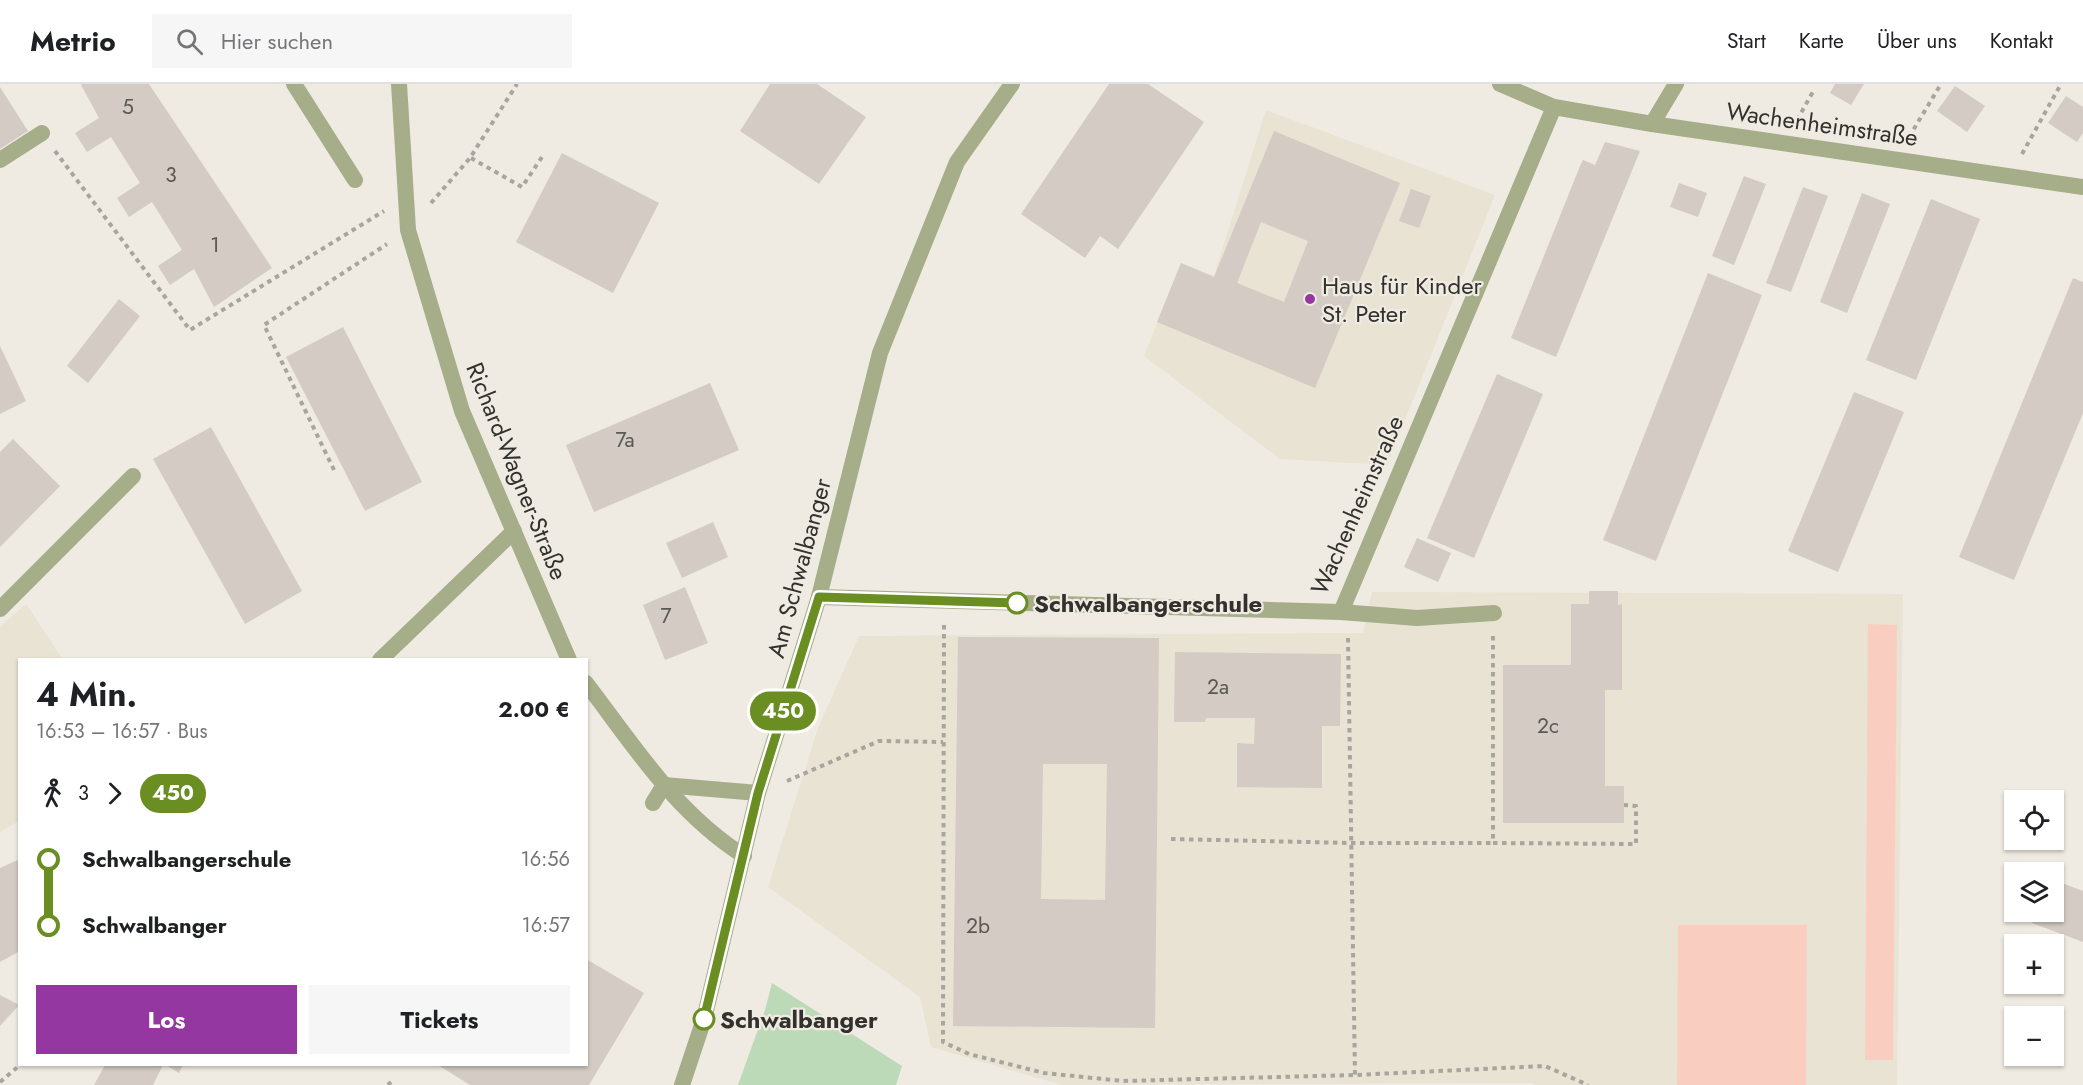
<!DOCTYPE html>
<html lang="de">
<meta charset="utf-8">
<style>
:root{--surface:#fff;--page:#f6f6f6;--text:#202124;--muted:#757577;--line:#e0e0e0;--accent:#9437a1}
body{margin:0;font-family:Jost,sans-serif;background:var(--page);color:var(--text);height:100vh;display:flex;flex-direction:column;font-size:22px;white-space:nowrap}
*{box-sizing:border-box;margin:0}
p{font-size:20px;color:var(--muted)}
.icon{flex:none;width:33px;height:33px;fill:none;stroke:currentColor;stroke-width:2;stroke-linecap:round;stroke-linejoin:round}
.map{position:relative;flex:1;overflow:hidden}
.side{position:absolute;left:18px;top:574px;width:570px;height:408px;display:flex;flex-direction:column;background:var(--surface);border-radius:0px;box-shadow:0 2px 4px #0004}
.side>*{flex:none}
.badge{padding:0 12px;border-radius:20px;font-size:21px;line-height:39px}
.buttons{position:absolute;left:2004px;top:706px;display:grid;gap:12px}
.buttons a{display:grid;place-items:center;width:60px;height:60px;border-radius:0px;background:var(--surface);box-shadow:0 2px 4px #0004;font-size:30px}
.map>.badge{position:absolute;translate:-50% -50%;box-shadow:0 0 0 3px #fff}
.legs{display:flex;align-items:center;gap:9px;height:66px;padding:0 18px;font-size:20px}
.legs p{margin-inline-start:auto}
.overview{display:flex;align-items:center;justify-content:space-between;height:102px;padding:0 18px}
h1{font-size:33px;font-weight:700;line-height:45px}
.cta{display:flex;gap:12px;margin-top:auto;padding:12px 18px}
.cta a{flex:1;height:69px;border-radius:0px;background:var(--accent);color:#fff;font-size:24px;font-weight:700;line-height:69px;text-align:center}
.cta a+a{background:var(--page);color:var(--text)}
ul{padding:0 18px;list-style:none}
li{display:flex;align-items:center;gap:21px;height:66px;font-size:22px}
li i{display:grid;place-items:center;width:9px;height:100%;margin:0 8px;background:currentColor}
li i::after{content:'';width:15px;height:15px;margin:-8px;border:4px solid;border-radius:50%;background:var(--surface)}
li p{margin-inline-start:auto}
li:first-child i{background:linear-gradient(#0000 50%,currentColor 0)}
li:last-child i{background:linear-gradient(currentColor 50%,#0000 0)}
header{display:flex;align-items:center;gap:36px;box-sizing:border-box;height:84px;padding:0 30px;background:var(--surface);border-bottom:2px solid var(--line)}
header strong{font-size:28px}
nav{display:flex;gap:33px;margin-inline-start:auto;font-size:21px}
.search{width:420px;height:54px;background:var(--page);display:flex;align-items:center;gap:15px;box-sizing:border-box;padding:0 21px;border-radius:0px;color:var(--muted);font-size:22px}
.map>svg:first-child{display:block}
.built{fill:#e8e3d2}
.green{fill:#f9cec0}
.water{fill:#bcd9b8}
.building{fill:#d3cbc4;fill-rule:evenodd}
.lines{fill:none;stroke-linecap:round;stroke-linejoin:round}
.path{stroke:#a8a59e;stroke-width:4;stroke-dasharray:4.5 4.5;stroke-linecap:butt}
.service{stroke:#a6ad89;stroke-width:16}
.minor{stroke:#a6ad89;stroke-width:16}
.line-1-casing{stroke:#fff;stroke-width:14}
.line-1{stroke:#6b8e23;stroke-width:9}
.poi-dot{fill:#9437a1;stroke:#efebe2;stroke-width:2}
.stop-1-dot{fill:#fff;stroke:#6b8e23;stroke-width:3}
.labels{text-anchor:middle;dominant-baseline:central;stroke-width:4.5;stroke-linejoin:round;paint-order:stroke}
.number-label{font-size:21px;fill:#5a5853}
.street-label{font-size:24px;fill:#32312d;stroke:#efebe2}
.poi-label{font-size:24px;fill:#32312d;stroke:#efebe2;text-anchor:start}
.stop-label{font-size:24px;font-weight:bold;fill:#32312d;stroke:#efebe2;text-anchor:start}
</style>
<header>
<strong>Metrio</strong>
<div class="search"><svg class="icon" aria-label="search" viewBox="0 0 24 24"><circle cx="10" cy="10" r="6"/><path d="M15 15l6 6"/></svg>Hier suchen</div>
<nav><a>Start</a><a>Karte</a><a>Über uns</a><a>Kontakt</a></nav>
</header>
<div class="map">
<svg width="2083" height="1001" viewBox="0 0 2083 1001">
<rect width="100%" height="100%" fill="#efebe2"/>
<!-- built -->
<g class="built">
<polygon points="1266,26 1495,111 1387,381 1280,375 1144,272 1181,179 1214,192"/>
<polygon points="1372,508 1903,510 1897,1001 1534,1001 1531,999 1062,1001 931,963 920,913 768,803 818,644 859,552 1363,549"/>
<polygon points="26,520 63,576 20,576 19,737 0,748 0,543"/>
</g>
<!-- green -->
<g class="green">
<polygon points="1868,540 1897,541 1893,976 1865,976"/>
<polygon points="1678,841 1807,841 1806,1001 1677,1001"/>
</g>
<!-- water -->
<polygon class="water" points="772,899 902,982 896,1001 738,1001 765,926"/>
<!-- building -->
<g class="building">
<polygon points="82,0 149,0 272,184 214,223 194,185 170,201 158,182 182,166 152,118 129,133 117,114 140,99 111,53 87,68 75,49 99,34 81,1"/>
<polygon points="770,0 817,0 866,33 819,100 740,47"/>
<polygon points="1109,0 1148,0 1204,38 1118,165 1100,152 1085,174 1021,130"/>
<polygon points="1835,0 1864,0 1851,21 1830,9"/>
<polygon points="1955,2 1985,22 1967,48 1937,27"/>
<polygon points="0,3 28,47 0,65"/>
<polygon points="2066,12 2083,23 2083,49 2077,58 2048,39"/>
<path d="M 1274,47 L 1400,99 L 1315,304 L 1157,238 L 1181,179 L 1214,193 ZM 1261,138 L 1308,157 L 1284,218 L 1237,199 Z"/>
<polygon points="1605,58 1640,67 1556,273 1511,254 1580,82 1583,76 1595,81"/>
<polygon points="562,69 659,119 613,209 516,158"/>
<polygon points="1744,92 1766,100 1734,181 1712,172"/>
<polygon points="1679,99 1707,109 1698,133 1670,123"/>
<polygon points="1803,103 1828,112 1791,208 1766,199"/>
<polygon points="1411,105 1431,112 1419,144 1399,137"/>
<polygon points="1862,109 1890,120 1847,229 1820,218"/>
<polygon points="1931,115 1980,135 1916,296 1866,276"/>
<polygon points="1708,189 1762,211 1656,477 1603,456"/>
<polygon points="2073,194 2083,198 2083,329 2014,496 1959,473"/>
<polygon points="119,215 140,232 88,299 67,282"/>
<polygon points="343,243 422,398 365,427 286,273"/>
<polygon points="0,262 26,317 0,330"/>
<polygon points="1497,290 1543,310 1474,474 1427,454"/>
<polygon points="710,299 739,366 594,428 566,361"/>
<polygon points="1854,308 1904,328 1838,488 1788,467"/>
<polygon points="211,343 302,507 245,540 153,375"/>
<polygon points="13,355 60,402 0,463 0,368"/>
<polygon points="713,438 728,473 682,494 666,459"/>
<polygon points="1417,454 1451,469 1438,498 1404,483"/>
<polygon points="685,503 708,559 665,576 643,521"/>
<polygon points="1589,507 1618,507 1618,521 1622,520 1622,606 1605,606 1605,702 1624,702 1624,739 1503,739 1503,581 1571,581 1571,520 1589,520"/>
<path d="M 958,553 L 1159,554 L 1155,944 L 953,942 ZM 1043,680 L 1107,680 L 1105,816 L 1041,815 Z"/>
<polygon points="1175,568 1341,570 1340,642 1322,642 1322,704 1237,703 1237,659 1254,660 1255,634 1206,634 1205,638 1174,638"/>
<polygon points="20,775 20,867 0,878 0,784"/>
<polygon points="2054,796 2083,807 2083,858 2032,839 2035,828 2054,828"/>
<polygon points="586,875 644,909 589,1001 470,1001 438,981 586,981"/>
<polygon points="0,911 19,921 0,942"/>
<polygon points="105,981 163,981 153,1001 94,1001"/>
<polygon points="166,981 183,981 179,989"/>
</g>
<g class="lines">
<!-- path -->
<g class="path">
<polyline points="1797,36 1814,6"/>
<polyline points="1909,53 1941,0"/>
<polyline points="55,67 190,246 384,127"/>
<polyline points="2022,70 2061,0"/>
<polyline points="471,74 522,103 542,73"/>
<polyline points="431,119 470,74 517,0"/>
<polyline points="334,386 264,241 387,160"/>
<polyline points="944,541 943,958 969,970 1044,989 1123,997 1355,991 1545,982 1588,1001"/>
<polyline points="1493,552 1493,759 1636,760 1636,722 1624,721"/>
<polyline points="1348,554 1355,991"/>
<polyline points="787,697 879,657 943,658"/>
<polyline points="1171,755 1352,759 1493,759"/>
<polyline points="0,998 20,981"/>
<polyline points="388,1001 391,998"/>
</g>
<!-- service -->
<g class="service">
<polyline points="294,0 355,96"/>
<polyline points="1652,40 1676,0"/>
<polyline points="0,76 42,49"/>
<polyline points="1341,528 1417,534 1494,529"/>
<polyline points="380,576 514,447"/>
<polyline points="653,719 664,701"/>
</g>
<!-- minor -->
<g class="minor">
<polyline points="399,0 408,146 462,327 569,576"/>
<polyline points="1500,0 1554,23 1652,40 2083,103"/>
<polyline points="819,513 1341,528 1554,23"/>
<polyline points="0,525 133,392"/>
<path d="M 586,599 C 635,663 675,728 744,772"/>
<polyline points="664,701 758,709"/>
<polyline points="682,1001 704,935 758,709 819,513 880,269 957,78 1012,0"/>
</g>
</g>
<g class="lines">
<!-- line-1 casing -->
<g class="line-1-casing">
<polyline id="line-1" points="704,935 758,709 819,513 1017,519"/>
</g>
<!-- line-1 -->
<use href="#line-1" class="line-1"/>
</g>
<!-- markers -->
<circle class="poi-dot" cx="1310" cy="215" r="6"/>
<g class="stop-1-dot">
<circle cx="1017" cy="519" r="10"/>
<circle cx="704" cy="935" r="10"/>
</g>
<g class="labels">
<!-- number labels -->
<g class="number-label">
<text x="128" y="23">5</text>
<text x="171" y="91">3</text>
<text x="215" y="161">1</text>
<text x="625" y="356">7a</text>
<text x="666" y="532">7</text>
<text x="1218" y="603">2a</text>
<text x="1548" y="642">2c</text>
<text x="978" y="842">2b</text>
</g>
<!-- street labels -->
<g class="street-label">
<text transform="translate(1822 40) rotate(8)">Wachenheimstraße</text>
<text transform="translate(517 387) rotate(68)">Richard-Wagner-Straße</text>
<text transform="translate(1357 421) rotate(-66)">Wachenheimstraße</text>
<text transform="translate(799 484) rotate(-75)">Am Schwalbanger</text>
</g>
<!-- poi labels -->
<g class="poi-label">
<text x="1322" y="201">Haus für Kinder<tspan x="1322" dy="28">St. Peter</tspan></text>
</g>
<!-- stop labels -->
<g class="stop-label">
<text x="1034" y="519">Schwalbangerschule</text>
<text x="720" y="935">Schwalbanger</text>
</g>
</g>
</svg>
<div class="buttons">
<a><svg class="icon" aria-label="locate" viewBox="0 0 24 24"><circle cx="12" cy="12" r="6"/><path d="M12 2v4M12 18v4M2 12h4M18 12h4"/></svg></a>
<a><svg class="icon" aria-label="layers" viewBox="0 0 24 24"><path d="M12 4l9 5-9 5-9-5zM3 14l9 5 9-5"/></svg></a>
<a>+</a>
<a>−</a>
</div>
<b class="badge" style="left:783px;top:627px;background:#6b8e23;color:#fff">450</b>
<section class="side">
<div class="overview"><div><h1>4 Min.</h1><p>16:53 – 16:57 · Bus</p></div><b>2.00 €</b></div>
<div class="legs"><svg class="icon" aria-label="walk" viewBox="0 0 24 24"><circle cx="13" cy="4" r="2"/><path d="M13 8l-2 6 4 7M11 14l-3 7M7 12l3-4h3l4 4"/></svg>3<svg class="icon" aria-label="forward" viewBox="0 0 24 24"><path d="M9 5l7 7-7 7"/></svg><b class="badge" style="background:#6b8e23;color:#fff">450</b></div>
<ul>
<li><i style="color:#6b8e23"></i><b>Schwalbangerschule</b><p>16:56</p></li>
<li><i style="color:#6b8e23"></i><b>Schwalbanger</b><p>16:57</p></li>
</ul>
<div class="cta"><a>Los</a><a>Tickets</a></div>
</section>
</div>
